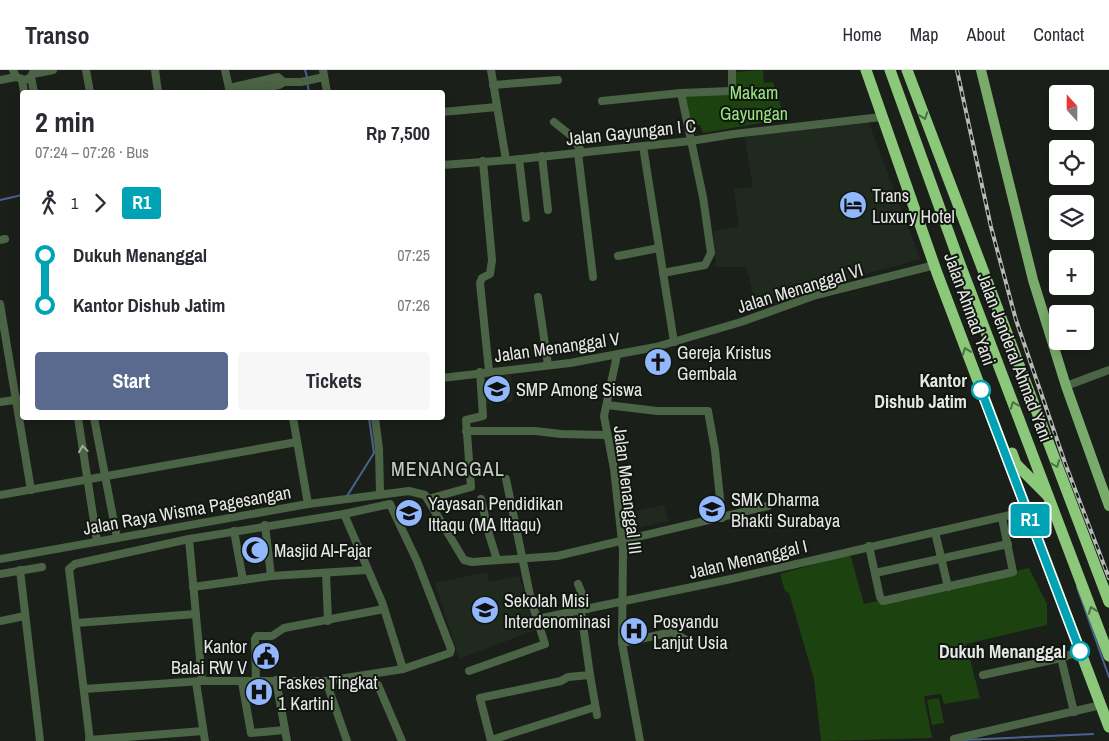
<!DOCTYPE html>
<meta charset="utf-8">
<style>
:root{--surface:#fff;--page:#f7f7f7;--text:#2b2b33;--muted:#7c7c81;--line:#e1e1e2;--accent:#596a8e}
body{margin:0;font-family:"Archivo Narrow",sans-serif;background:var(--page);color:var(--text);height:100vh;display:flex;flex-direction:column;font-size:19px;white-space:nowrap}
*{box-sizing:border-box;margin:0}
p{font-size:16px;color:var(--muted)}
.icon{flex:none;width:28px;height:28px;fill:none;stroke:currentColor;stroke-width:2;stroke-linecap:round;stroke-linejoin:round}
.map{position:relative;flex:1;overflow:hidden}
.panel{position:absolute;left:20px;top:20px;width:425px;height:330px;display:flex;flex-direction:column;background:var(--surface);border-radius:5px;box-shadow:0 2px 12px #0003}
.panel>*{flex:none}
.badge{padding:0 10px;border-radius:4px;font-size:18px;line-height:32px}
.needle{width:32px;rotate:339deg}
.controls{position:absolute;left:1049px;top:15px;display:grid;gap:10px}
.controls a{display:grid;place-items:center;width:45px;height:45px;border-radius:5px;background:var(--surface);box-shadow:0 2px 12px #0003;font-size:25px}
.map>.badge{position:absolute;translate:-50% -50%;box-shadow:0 0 0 2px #fff}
.legs{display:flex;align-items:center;gap:8px;height:55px;padding:0 15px;font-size:16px}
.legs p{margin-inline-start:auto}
.head{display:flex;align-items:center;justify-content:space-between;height:85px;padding:0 15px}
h1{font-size:28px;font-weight:800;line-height:38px}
.primary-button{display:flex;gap:10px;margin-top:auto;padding:10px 15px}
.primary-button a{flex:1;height:58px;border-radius:5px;background:var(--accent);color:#fff;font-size:20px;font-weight:800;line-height:58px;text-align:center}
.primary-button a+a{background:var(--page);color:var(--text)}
ul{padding:0 15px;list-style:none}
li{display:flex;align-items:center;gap:18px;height:50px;font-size:19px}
li i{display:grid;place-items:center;width:8px;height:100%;margin:0 6px;background:currentColor}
li i::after{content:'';width:12px;height:12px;margin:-6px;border:4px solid;border-radius:50%;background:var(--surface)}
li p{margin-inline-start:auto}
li:first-child i{background:linear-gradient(#0000 50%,currentColor 0)}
li:last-child i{background:linear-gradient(currentColor 50%,#0000 0)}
header{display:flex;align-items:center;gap:30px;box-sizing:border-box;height:70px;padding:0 25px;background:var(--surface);border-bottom:1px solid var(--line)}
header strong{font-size:24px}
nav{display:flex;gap:28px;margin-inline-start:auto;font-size:18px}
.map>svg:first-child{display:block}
.built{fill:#20291e}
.green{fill:#1c430f}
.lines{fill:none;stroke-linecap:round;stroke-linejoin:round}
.stream{stroke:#496291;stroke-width:2}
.minor{stroke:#4c6446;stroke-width:8}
.major{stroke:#79ac6b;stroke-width:10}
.highway{stroke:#8bc879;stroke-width:11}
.rail-casing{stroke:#b7bab6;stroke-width:4}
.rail{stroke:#121611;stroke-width:2;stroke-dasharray:5.5;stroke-linecap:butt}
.oneway{stroke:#4e6f45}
.oneway2{stroke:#a0ad9d}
.line-1-casing{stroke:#fff;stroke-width:11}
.line-1{stroke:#00a3b4;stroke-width:8}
.stop-1-dot{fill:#fff;stroke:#00a3b4;stroke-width:2.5}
.labels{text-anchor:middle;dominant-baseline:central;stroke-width:4;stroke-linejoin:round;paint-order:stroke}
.park-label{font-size:18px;fill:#98e681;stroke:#121611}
.street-label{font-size:18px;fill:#e5e8e4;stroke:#121611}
.poi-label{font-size:18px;fill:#e5e8e4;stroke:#121611;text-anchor:start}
.stop-label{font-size:18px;font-weight:bold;fill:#e5e8e4;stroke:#121611;text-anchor:end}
.quarter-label{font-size:20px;letter-spacing:1px;fill:#c7cdc5;stroke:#121611}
</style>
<header>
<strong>Transo</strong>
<nav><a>Home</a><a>Map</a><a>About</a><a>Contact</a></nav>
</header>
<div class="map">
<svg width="1109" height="671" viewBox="0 0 1109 671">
<rect width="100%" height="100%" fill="#1b1f1a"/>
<!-- built -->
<g class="built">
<polygon points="868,51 920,189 756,235 746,197 716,197 713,161 739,157 734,119 753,117 744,65"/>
<polygon points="511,304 513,332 483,334 481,306"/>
<polygon points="664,435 668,451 626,461 622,444"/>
<polygon points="487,502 489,512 519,506 535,560 459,589 435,513"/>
</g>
<!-- green -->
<g class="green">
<polygon points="763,0 764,13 773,12 785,49 703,63 700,55 690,55 683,25 734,22 735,2"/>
<polygon points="850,484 864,534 1029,498 1047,534 1047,555 966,574 980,628 944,634 941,624 924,626 932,668 821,671 814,609 789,523 785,521 780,504"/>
<polygon points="939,628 944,653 932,655 927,630"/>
</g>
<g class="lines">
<!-- stream -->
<g class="stream">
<polyline points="305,0 307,7"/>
<polyline points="307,12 309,22"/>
<polyline points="0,130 22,125"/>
<polyline points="347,426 374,383 369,348"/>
<polyline points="1077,517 1109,607"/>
<polyline points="964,670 1093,664"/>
</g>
<!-- minor -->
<g class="minor">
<polyline points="13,0 16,7 25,10 31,7 34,0"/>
<polyline points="86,0 90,22"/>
<polyline points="155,0 158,22"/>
<polyline points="225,0 230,22"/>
<polyline points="323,0 327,22"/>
<polyline points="491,0 506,90"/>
<polyline points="33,4 53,0"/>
<polyline points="31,7 34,22"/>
<polyline points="0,10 16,7"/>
<polyline points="22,10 24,22"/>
<polyline points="493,15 558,10"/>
<polyline points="229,18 278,7 284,12"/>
<polyline points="244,22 279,15 284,12 301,12 324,7"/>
<polyline points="681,23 730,21 732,17 732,0"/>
<polyline points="602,31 681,23 703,127 711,183 705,195 663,203"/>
<polyline points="442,42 497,37"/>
<polyline points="554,52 574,68 582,83"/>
<polyline points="643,76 674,272"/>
<polyline points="578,83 593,207"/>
<polyline points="542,86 548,140"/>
<polyline points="519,89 526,148"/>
<polyline points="483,91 492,190 490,204 482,208 480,213 489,301"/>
<polyline points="442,95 511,90 691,71 734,64 881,47"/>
<polyline points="0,170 5,169"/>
<polyline points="618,186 659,178"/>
<polyline points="538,227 548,295"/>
<polyline points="0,234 31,420"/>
<polyline points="617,285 604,346 614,399 623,480 622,573 640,671"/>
<polyline points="442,308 570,293 656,277 741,252 816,225 935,195"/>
<polyline points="1066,316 1109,300"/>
<polyline points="0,332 22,329"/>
<polyline points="607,335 657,341 708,341 715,380 722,448"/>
<polyline points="78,348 97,471"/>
<polyline points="94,348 117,468"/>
<polyline points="293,348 308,434"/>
<polyline points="375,348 379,379 380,423"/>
<polyline points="466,361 535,361 561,364 606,365"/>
<polyline points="0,425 297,372"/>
<polyline points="428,429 471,417 466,350 483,346 480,302"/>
<polyline points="481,429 489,464 497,490"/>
<polyline points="344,444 382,532 403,599"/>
<polyline points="265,455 271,506"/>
<polyline points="935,462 948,517"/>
<polyline points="189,469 202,611"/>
<polyline points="869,476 880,527 883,531 887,530 1013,502 1002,448"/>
<polyline points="0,489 308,434 409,421 425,425 464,490 472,492 557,486 768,436"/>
<polyline points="20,500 40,671"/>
<polyline points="326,503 328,551"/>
<polyline points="875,503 1008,474"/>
<polyline points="0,504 42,497"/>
<polyline points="243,510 271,506 367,500"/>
<polyline points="578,514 588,539"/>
<polyline points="193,517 243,510 234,461"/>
<polyline points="537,549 731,509 1027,441"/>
<polyline points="0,551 25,546"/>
<polyline points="76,553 196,544"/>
<polyline points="622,573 672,562 688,571"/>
<polyline points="1061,588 1080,581"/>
<polyline points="469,601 545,574 531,530 506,409"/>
<polyline points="590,605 597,645"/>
<polyline points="983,605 1061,588 1074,642"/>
<polyline points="276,610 287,671"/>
<polyline points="326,611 347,671"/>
<polyline points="196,612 205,671"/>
<polyline points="242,612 251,663 285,660"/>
<polyline points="256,612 255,569 257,566 272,566 284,558 384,539"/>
<polyline points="378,615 402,671"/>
<polyline points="84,619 202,611 326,611 403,599 450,583 451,579 417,491 390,434 344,444 189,469 75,494 69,499 90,671"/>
<polyline points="954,669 1101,635"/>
<polyline points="89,670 203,661"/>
<polyline points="491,670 595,637"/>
<polyline points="491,671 480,628 561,611 568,607 590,605 581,541"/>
</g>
<!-- major -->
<polyline class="major" points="981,0 1033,210 1066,316 1109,436"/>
<!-- highway -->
<g class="highway">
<polyline points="866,0 937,203 1109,657"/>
<polyline points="890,0 960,194 1109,586"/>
<polyline points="907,0 1109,532"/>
<polyline points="1012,383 1016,394 1048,426"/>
</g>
<!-- rail casing -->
<g class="rail-casing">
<polyline id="rail" points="957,0 991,157 1016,250 1065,393 1109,508"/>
</g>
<!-- rail -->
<use href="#rail" class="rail"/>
</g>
<!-- one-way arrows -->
<defs><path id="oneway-chevron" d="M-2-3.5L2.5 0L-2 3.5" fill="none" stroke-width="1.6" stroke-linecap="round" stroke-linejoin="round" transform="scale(1.25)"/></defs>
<g class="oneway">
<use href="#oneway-chevron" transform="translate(924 46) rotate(70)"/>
<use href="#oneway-chevron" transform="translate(966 281) rotate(-110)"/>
<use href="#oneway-chevron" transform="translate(1014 335) rotate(-111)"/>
<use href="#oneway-chevron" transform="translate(1056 394) rotate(69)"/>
<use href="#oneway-chevron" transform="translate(1092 540) rotate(-110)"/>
</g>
<use class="oneway2" href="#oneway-chevron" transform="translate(83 379) rotate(-98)"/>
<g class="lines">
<!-- line-1 casing -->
<g class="line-1-casing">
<polyline id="line-1" points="981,320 1080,581"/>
</g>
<!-- line-1 -->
<use href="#line-1" class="line-1"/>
</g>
<!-- icons -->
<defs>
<g id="hotel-disc" transform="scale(1.4375)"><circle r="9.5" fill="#91b8fd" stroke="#121611"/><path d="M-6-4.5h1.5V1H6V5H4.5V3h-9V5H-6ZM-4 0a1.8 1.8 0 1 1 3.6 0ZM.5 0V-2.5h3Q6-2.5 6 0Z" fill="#111"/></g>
<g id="church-disc" transform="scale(1.4375)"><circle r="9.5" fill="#91b8fd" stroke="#121611"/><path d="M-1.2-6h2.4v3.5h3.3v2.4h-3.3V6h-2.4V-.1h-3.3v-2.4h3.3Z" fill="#111"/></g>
<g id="school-disc" transform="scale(1.4375)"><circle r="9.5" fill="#91b8fd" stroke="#121611"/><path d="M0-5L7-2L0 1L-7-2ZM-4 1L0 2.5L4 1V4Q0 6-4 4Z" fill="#111"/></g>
<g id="mosque-disc" transform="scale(1.4375)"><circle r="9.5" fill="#91b8fd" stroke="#121611"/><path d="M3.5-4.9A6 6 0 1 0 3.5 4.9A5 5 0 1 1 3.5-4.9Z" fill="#111"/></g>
<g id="university-disc" transform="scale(1.4375)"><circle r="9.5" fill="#91b8fd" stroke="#121611"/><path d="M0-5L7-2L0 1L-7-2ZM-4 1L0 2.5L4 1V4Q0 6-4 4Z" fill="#111"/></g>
<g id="hospital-disc" transform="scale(1.4375)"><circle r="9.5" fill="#91b8fd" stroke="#121611"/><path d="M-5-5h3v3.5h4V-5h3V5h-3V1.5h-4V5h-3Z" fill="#111"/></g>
<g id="civic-disc" transform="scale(1.4375)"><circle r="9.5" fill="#91b8fd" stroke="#121611"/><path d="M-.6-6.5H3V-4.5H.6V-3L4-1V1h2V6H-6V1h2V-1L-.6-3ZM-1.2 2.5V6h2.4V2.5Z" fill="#111"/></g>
</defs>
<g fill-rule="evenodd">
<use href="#hotel-disc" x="853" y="135"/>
<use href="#church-disc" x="658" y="292"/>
<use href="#school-disc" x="497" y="319"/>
<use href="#school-disc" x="712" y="439"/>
<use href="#school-disc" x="409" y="443"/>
<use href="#mosque-disc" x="255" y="480"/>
<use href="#university-disc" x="485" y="540"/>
<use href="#hospital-disc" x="634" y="561"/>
<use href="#civic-disc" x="266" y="586"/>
<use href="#hospital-disc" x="259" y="622"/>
</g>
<!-- markers -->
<g class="stop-1-dot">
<circle cx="981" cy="320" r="9"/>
<circle cx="1080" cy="581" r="9"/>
</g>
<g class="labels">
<!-- park labels -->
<g class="park-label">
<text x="754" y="22">Makam<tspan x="754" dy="21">Gayungan</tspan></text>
</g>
<!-- street labels -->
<g class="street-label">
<text transform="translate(631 62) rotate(-6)">Jalan Gayungan I C</text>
<text transform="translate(800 218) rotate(-17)">Jalan Menanggal VI</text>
<text transform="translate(970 239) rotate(70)">Jalan Ahmad Yani</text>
<text transform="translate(557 277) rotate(-8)">Jalan Menanggal V</text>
<text transform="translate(1015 287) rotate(69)">Jalan Jenderal Ahmad Yani</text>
<text transform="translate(628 420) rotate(83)">Jalan Menanggal III</text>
<text transform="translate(187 440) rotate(-10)">Jalan Raya Wisma Pagesangan</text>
<text transform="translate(748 489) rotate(-13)">Jalan Menanggal I</text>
</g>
<!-- poi labels -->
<g class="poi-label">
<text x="872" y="125">Trans<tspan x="872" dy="21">Luxury Hotel</tspan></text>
<text x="677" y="282">Gereja Kristus<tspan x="677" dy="21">Gembala</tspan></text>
<text x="516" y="319">SMP Among Siswa</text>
<text x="731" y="429">SMK Dharma<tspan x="731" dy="21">Bhakti Surabaya</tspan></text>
<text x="428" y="433">Yayasan Pendidikan<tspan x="428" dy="21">Ittaqu (MA Ittaqu)</tspan></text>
<text x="274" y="480">Masjid Al-Fajar</text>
<text x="504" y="530">Sekolah Misi<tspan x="504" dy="21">Interdenominasi</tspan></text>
<text x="653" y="551">Posyandu<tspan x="653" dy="21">Lanjut Usia</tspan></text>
<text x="247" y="576" text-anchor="end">Kantor<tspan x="247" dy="21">Balai RW V</tspan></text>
<text x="278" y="612">Faskes Tingkat<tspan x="278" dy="21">1 Kartini</tspan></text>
</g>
<!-- stop labels -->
<g class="stop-label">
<text x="967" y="310">Kantor<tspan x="967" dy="21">Dishub Jatim</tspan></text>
<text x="1066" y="581">Dukuh Menanggal</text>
</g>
<!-- quarter labels -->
<g class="quarter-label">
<text x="448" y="398">MENANGGAL</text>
</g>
</g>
</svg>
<div class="controls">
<a><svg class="needle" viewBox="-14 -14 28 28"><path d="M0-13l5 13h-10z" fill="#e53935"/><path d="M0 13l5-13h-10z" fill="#7c7c81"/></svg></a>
<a><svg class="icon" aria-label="locate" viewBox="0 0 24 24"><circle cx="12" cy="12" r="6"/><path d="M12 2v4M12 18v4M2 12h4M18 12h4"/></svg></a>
<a><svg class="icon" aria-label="layers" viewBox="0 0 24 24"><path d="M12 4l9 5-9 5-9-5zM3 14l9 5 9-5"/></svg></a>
<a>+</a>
<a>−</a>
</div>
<b class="badge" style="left:1030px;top:450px;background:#00a3b4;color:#fff">R1</b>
<section class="panel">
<div class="head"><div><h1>2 min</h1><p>07:24 – 07:26 · Bus</p></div><b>Rp 7,500</b></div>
<div class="legs"><svg class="icon" aria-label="walk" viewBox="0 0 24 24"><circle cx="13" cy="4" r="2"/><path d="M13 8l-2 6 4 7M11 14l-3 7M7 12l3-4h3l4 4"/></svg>1<svg class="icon" aria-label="forward" viewBox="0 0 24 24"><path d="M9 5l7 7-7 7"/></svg><b class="badge" style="background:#00a3b4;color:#fff">R1</b></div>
<ul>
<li><i style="color:#00a3b4"></i><b>Dukuh Menanggal</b><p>07:25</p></li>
<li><i style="color:#00a3b4"></i><b>Kantor Dishub Jatim</b><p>07:26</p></li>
</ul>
<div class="primary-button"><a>Start</a><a>Tickets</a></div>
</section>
</div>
